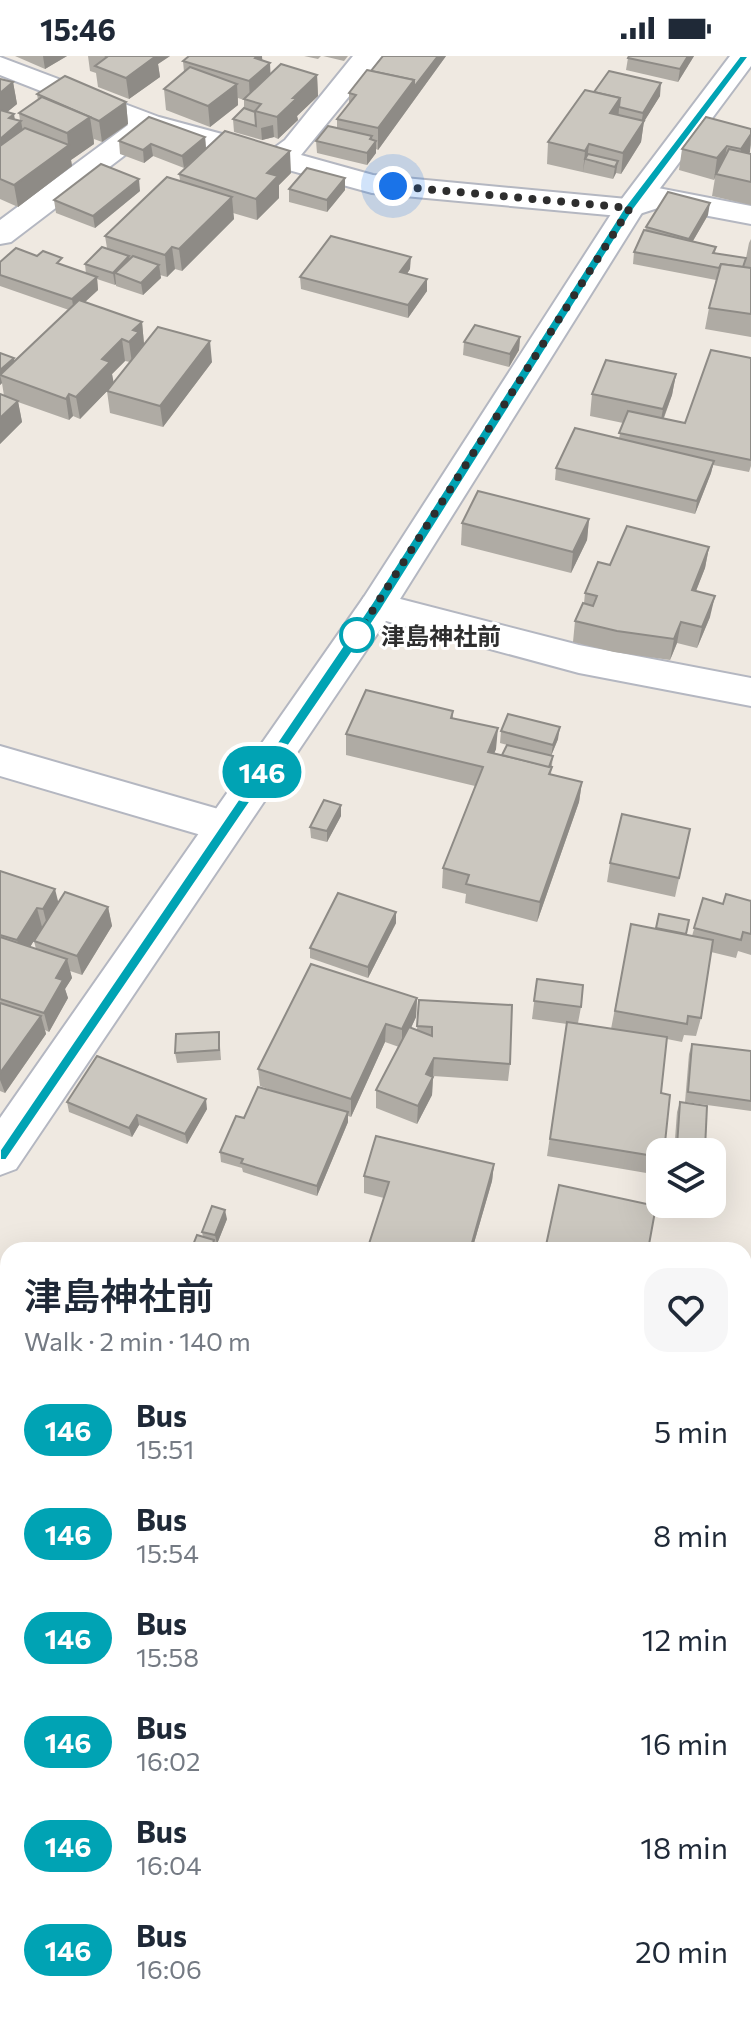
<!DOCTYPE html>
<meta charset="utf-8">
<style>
:root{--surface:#fff;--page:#f6f6f7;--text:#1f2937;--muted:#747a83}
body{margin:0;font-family:Commissioner,"Noto Sans JP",sans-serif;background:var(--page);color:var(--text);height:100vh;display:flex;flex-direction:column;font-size:30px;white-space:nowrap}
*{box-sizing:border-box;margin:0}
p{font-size:26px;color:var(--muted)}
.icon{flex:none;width:44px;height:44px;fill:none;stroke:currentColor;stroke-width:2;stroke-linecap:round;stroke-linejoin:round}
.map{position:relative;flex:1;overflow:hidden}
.sheet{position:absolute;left:0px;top:1186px;width:752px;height:778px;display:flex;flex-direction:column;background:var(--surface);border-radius:24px 24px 0 0;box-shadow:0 8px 32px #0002}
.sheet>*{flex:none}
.badge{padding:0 16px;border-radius:26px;font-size:28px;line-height:52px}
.fabs{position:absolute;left:646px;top:1082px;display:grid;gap:16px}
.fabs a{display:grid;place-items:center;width:80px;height:80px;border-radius:16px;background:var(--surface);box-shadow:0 8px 32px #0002;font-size:40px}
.you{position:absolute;width:40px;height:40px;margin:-20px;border:6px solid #fff;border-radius:50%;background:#1a73e8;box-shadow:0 0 0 12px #1a73e833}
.map>.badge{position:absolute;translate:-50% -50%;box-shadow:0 0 0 4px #fff}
.round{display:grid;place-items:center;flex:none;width:84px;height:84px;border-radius:24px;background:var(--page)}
.summary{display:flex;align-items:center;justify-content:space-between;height:136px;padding:0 24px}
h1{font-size:38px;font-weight:600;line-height:60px}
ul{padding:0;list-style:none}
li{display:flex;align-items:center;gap:24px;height:104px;padding:0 24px}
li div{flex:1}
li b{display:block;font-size:30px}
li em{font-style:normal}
li .badge{min-width:88px;font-weight:700;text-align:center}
.status{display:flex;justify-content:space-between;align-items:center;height:56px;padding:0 40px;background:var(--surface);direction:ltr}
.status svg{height:22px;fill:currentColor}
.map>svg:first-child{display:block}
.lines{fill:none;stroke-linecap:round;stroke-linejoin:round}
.minor-casing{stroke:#b4b7c1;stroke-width:4}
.secondary-casing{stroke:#b4b7c1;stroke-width:4}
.minor{fill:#fff;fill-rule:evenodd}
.secondary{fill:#fff;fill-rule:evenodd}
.wall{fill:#afaba4;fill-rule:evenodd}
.shaded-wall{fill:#8e8b86}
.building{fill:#cbc7bf;stroke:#8e8b86;stroke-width:2}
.line{fill:#00a3b4;stroke:#fff;stroke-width:2}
.walk{stroke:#2e2e2e;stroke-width:8;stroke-dasharray:0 14.4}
.stop-dot{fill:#fff;stroke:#00a3b4;stroke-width:4}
.labels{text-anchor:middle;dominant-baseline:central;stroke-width:6;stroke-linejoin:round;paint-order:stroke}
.stop-label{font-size:24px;font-weight:bold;fill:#2e2e2e;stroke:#fff;text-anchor:start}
</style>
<div class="status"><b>15:46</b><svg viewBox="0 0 49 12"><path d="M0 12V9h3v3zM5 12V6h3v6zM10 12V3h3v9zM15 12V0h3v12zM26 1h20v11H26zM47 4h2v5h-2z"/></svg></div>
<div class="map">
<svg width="751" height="1963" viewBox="0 0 751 1963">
<rect width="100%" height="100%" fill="#efe9e1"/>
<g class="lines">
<!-- minor casing -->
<g class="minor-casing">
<g id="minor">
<polygon points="353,0 382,0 301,99 373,119 627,143 658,132 751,150 751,168 661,151 630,161 372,137 154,77 11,186 0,188 0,164 128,69 0,19 0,1 159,61 274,92 285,84"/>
<polygon points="377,537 579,589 751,622 751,650 579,617 364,559 359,550 364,541"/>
<polygon points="0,690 239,759 245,770 239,781 225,786 0,720"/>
</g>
</g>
<!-- secondary casing -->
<g class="secondary-casing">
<polygon id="secondary" points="730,0 751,0 751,10 643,155 390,559 16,1113 0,1119 0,1062 364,541 615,152"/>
</g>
<!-- minor -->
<use href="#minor" class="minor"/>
<!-- secondary -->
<use href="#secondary" class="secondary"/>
</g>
<!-- wall -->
<g class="wall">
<polygon points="15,0 67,0 45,13"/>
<polygon points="88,0 170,0 158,8 160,21 129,43 98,31 96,17 90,15"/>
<polygon points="189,0 262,0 262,4 270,18 317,19 318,40 297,60 298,64 278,83 274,81 262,84 234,76 233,63 244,52 244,44 238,42 238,49 210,71 166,54 164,33 184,16 183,5"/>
<polygon points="304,0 321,0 318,3"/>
<polygon points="323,0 348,0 344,5"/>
<polygon points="383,0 446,0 378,94 376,93 376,97 367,109 317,97 316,85 337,72 337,63 349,47 349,37 371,15"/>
<polygon points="694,0 678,26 626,14 628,2"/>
<polygon points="0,23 13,26 17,48 7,56 14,63 20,65 19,57 38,44 37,38 126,46 128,68 102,86 94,83 94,88 71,104 72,110 18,151 0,143"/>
<polygon points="594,36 660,40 644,65 641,86 621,118 616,117 613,123 547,108 548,86"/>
<polygon points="751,73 751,89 749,98 751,98 751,149 712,140 715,122 714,124 679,114 682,93"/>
<path d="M 205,81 L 206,93 L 291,117 L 279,129 L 279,142 L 257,164 L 233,157 L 234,163 L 182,215 L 175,213 L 167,221 L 160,219 L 161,222 L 143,239 L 116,230 L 116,228 L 115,229 L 97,223 L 98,234 L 85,246 L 142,266 L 144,288 L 141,292 L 212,306 L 163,371 L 110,357 L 107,335 L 108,334 L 80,363 L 73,360 L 69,364 L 18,346 L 22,366 L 0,388 L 0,338 L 4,340 L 2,327 L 0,329 L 0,297 L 14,302 L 14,306 L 69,254 L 0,230 L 0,206 L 63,209 L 86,218 L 85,208 L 107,192 L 105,180 L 180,124 L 179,118 L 203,96 L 184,112 L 153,100 L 144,107 L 120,98 L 119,85 ZM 125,305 L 130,306 L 113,327 L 112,318 Z"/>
<polygon points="345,122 345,134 327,156 289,146 289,133"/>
<polygon points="140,135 95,172 56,157 54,144"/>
<polygon points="708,159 693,185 716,191 715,197 746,202 749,187 751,183 751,281 705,273 709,252 716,224 633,208 634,196 645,175 646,171"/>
<polygon points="410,213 407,218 427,223 427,235 408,262 301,233 300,221"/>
<polygon points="520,281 519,294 509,311 463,299 464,286"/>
<polygon points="751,302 751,410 749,416 713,409 711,417 695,458 555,424 556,412 619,382 623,367 590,360 592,338 676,318 672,339 664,362 685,367"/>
<polygon points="589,463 587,484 571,517 461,489 462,467"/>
<polygon points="709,491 705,512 696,535 710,561 697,592 677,587 670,604 614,596 573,586 575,565 584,547 585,537 610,509"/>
<polygon points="453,655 453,662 496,693 494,697 502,699 538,697 500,687 501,675 558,683 551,700 553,700 551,718 582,726 579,746 537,866 465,847 466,838 442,832 443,812 475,730 346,699 346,678"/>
<polygon points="341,749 341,760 327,786 311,782 310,771"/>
<polygon points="690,773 675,841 607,826 610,807"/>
<path d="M 0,815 L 59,846 L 108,851 L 112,870 L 82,919 L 70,915 L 72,922 L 65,933 L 68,942 L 49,976 L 45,974 L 46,978 L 5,1037 L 0,1035 ZM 42,871 L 34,885 L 36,893 L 30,891 Z"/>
<polygon points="703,842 723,848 750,845 751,843 751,899 738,895 736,902 711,896 701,962 696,980 684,979 682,986 667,983 661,1037 660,1112 658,1119 547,1100 567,968 532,963 537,923 581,951 578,967 611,973 631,868 692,880"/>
<polygon points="396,856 396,867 368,922 310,902 310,892"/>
<polygon points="417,942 416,961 411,972 417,974 419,944 510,1008 508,1025 433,1020 432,1039 417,1068 376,1052 376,1034 399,991 385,986 351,1061 348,1060 348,1066 317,1140 243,1116 242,1112 221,1106 220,1096 244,1062 279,1037 260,1030 258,1013"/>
<polygon points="219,976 221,1004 177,1007 175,997"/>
<polygon points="692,988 751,995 751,1055 685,1046 689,998"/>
<polygon points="67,1046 207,1053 187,1088 139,1069 132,1081 69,1056"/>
<polygon points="680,1046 705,1093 704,1096 674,1096 677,1056"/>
<polygon points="494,1108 492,1125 472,1194 367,1194 384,1142 364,1137 364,1120"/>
<polygon points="227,1163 217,1188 215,1188 216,1194 191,1194 203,1181 202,1176"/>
<polygon points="744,1331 751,1332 751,1433 744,1432"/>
<polygon points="744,1432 751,1434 751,1540 744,1538"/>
<polygon points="744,1541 751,1542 751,1660 744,1659"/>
<polygon points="744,1666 751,1667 751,1784 744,1782"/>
<polygon points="8,1797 8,1849 0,1847 0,1820"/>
<rect x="622" y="1956" width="121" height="7"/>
</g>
<!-- shaded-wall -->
<g class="shaded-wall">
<polygon points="43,0 67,0 45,13"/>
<polygon points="152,0 170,0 158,8 160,21 129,43 126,22"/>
<polygon points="257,0 262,0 263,13 270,7 271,28 250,46 249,25 255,2"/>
<polygon points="438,0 446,0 378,94 378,72 414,24"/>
<polygon points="688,0 694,0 678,26 680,13"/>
<polygon points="317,19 318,40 297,60 298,64 278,83 277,61 293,42"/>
<polygon points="13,26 17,48 0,62 0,37"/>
<polygon points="661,27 660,40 642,69 644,65 641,86 621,118 623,97 641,69 643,57"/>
<polygon points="237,28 238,49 210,71 208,50"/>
<polygon points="620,42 618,64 610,57"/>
<polygon points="126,46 128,68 102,86 99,65"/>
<polygon points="14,58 16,70 21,65 25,87 0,108 0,83 9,62"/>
<polygon points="90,61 94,88 71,104 72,110 18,151 14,129 68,89 67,77"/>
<polygon points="273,69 274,81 262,84 261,72"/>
<polygon points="751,78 750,96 737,115 741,93"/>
<polygon points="372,80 372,89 376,85 376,97 367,109 367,97 370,83"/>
<polygon points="205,81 206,93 184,112 182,100"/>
<polygon points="151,88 153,100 144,107 143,94"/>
<polygon points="589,88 587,104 585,103 583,116 585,95"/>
<polygon points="727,90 723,111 716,118 714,124 717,102"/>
<polygon points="290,95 291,117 279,129 279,142 257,164 256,143 267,117"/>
<polygon points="618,105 616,117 613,123 615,111"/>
<polygon points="345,122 345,134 327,156 327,144"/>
<polygon points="139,123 140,135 95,172 93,160"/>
<polygon points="232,141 234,163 182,215 179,193"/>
<polygon points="710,147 708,159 687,195 689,183"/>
<polygon points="172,191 175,213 167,221 165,199"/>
<polygon points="129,200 131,212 115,217 116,228 115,229 113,217"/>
<polygon points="411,201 410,213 400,228 400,216"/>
<polygon points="159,209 161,222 143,239 141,227"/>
<polygon points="97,221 98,234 74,256 72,243"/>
<polygon points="427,223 427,235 408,262 408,249"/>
<polygon points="142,266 144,288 141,291 141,297 132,307 129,286 133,274"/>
<polygon points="520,281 519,294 509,311 510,298"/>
<polygon points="122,283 125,305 112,318 114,328 80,363 76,341 102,303"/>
<polygon points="210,285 212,306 163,371 160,350"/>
<polygon points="14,302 16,315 0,319 2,327 0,329 0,314"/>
<polygon points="676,318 672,339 659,374 663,353"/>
<polygon points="69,338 73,360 69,364 66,343"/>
<polygon points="18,345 22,366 0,388 0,362"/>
<polygon points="714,405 711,417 695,458 697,445"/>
<polygon points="589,463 587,484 571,517 573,496"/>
<polygon points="709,491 705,512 688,555 692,534"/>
<polygon points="715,540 710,561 697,592 702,571"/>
<polygon points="681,566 677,587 670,604 674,583"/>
<polygon points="560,671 558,683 551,700 553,689"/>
<polygon points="498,672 496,693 487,716 488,696"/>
<polygon points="582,726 579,746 537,866 540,846"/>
<polygon points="341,749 341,760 327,786 327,775"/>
<polygon points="55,833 60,853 48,873 43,853"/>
<polygon points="108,851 112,870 82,919 77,900"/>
<polygon points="37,852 42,871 23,903 17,884"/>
<polygon points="396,856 396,867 368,922 368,911"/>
<polygon points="67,903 72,922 65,933 68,942 49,976 44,957 56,922"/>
<polygon points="417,942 416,961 402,991 402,973"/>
<polygon points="41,960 46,978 5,1037 0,1024 0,1017"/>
<polygon points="386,968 385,986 351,1061 351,1043"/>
<polygon points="434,1002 433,1020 425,1036 426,1018"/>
<polygon points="433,1021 432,1039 417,1068 418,1050"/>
<polygon points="206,1043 207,1053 187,1088 185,1078"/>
<polygon points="348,1056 348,1066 317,1140 317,1130"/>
<polygon points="137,1059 139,1069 132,1081 129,1072"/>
<polygon points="494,1108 492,1125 472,1194 470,1194"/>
<polygon points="225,1154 227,1163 217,1188 215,1179"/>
</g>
<!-- building -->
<g class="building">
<polygon points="105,0 156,0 126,22 95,10 107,1"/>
<polygon points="189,0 257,0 255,2 270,7 249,25 183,5"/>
<polygon points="383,0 438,0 414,31 414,24 371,15"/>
<polygon points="629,0 688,0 680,13 628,2"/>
<polygon points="281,8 317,19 293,42 297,42 277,61 255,55 261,48 244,43"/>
<polygon points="190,11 237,28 208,50 164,33"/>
<polygon points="367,14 414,24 378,72 337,63 356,39 349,37"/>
<polygon points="609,15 661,27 643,57 619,51 620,42 594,36"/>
<polygon points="65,20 126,46 99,65 37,38"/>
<polygon points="0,23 13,26 0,37"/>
<polygon points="585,34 620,42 610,57 644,65 623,97 589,88 585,95 548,86"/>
<polygon points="42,41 90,61 67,77 19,57"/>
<polygon points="244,52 255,56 256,70 233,63"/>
<polygon points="0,54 14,58 9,62 21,65 0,83"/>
<polygon points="149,61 205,81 182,100 151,88 143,94 119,85"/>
<polygon points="706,61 751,73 751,78 741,93 727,90 717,102 682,93"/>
<polygon points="328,70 372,80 370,83 376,85 367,97 316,85"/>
<polygon points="25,72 69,89 14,129 0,123 0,90"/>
<polygon points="225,75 290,95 267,117 278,120 256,143 179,118"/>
<polygon points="729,93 751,98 751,126 716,118"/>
<polygon points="588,98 618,105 615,111 585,103"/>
<polygon points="101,108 139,123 93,160 54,144"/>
<polygon points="307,112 345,122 327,144 289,133"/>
<polygon points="167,121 232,141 179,193 172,191 165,199 105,180"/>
<polygon points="668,136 710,147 689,183 646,171"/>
<polygon points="644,174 716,191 713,197 746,202 743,211 721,208 719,212 634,196"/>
<polygon points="331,180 411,201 400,216 427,223 408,249 300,221"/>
<polygon points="102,191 129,200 113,217 85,208"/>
<polygon points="16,192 37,200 43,195 62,202 57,207 97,221 72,243 0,219 0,206"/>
<polygon points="133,200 159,209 141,227 115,217"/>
<polygon points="721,208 751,212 751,258 709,252"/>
<polygon points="79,244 142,266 133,274 139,276 129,286 122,283 102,303 110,306 76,341 69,338 66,343 0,319"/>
<polygon points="475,269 520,281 510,298 464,286"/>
<polygon points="158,271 210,285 160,350 107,335"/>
<polygon points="711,294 751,302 751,404 619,377 628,355 685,367"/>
<polygon points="0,297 14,302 0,314"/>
<polygon points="606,304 676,318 663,353 592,338"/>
<polygon points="0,338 18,345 0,362"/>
<polygon points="575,372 714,405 697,445 556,412"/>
<polygon points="478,435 589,463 573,496 462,467"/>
<polygon points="627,470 709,491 692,534 715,540 702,571 681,566 674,583 617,575 575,565 583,547 593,550 597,540 585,537 598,506 610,509"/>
<polygon points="366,634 453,655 451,662 498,672 488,696 552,711 549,718 582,726 540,846 466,828 469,819 443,812 483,711 346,678"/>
<polygon points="508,658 560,671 553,689 501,675"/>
<polygon points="507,689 553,700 549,711 502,699"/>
<polygon points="324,744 341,749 327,775 310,771"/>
<polygon points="622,758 690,773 679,822 610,807"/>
<polygon points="0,815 55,833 43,853 37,852 17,884 0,879"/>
<polygon points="65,836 108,851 77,900 34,885"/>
<polygon points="338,837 396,856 368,911 310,892"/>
<polygon points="726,838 751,845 751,878 743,876 741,884 694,872 703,842 723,848"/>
<polygon points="659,858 689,864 686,878 656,872"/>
<polygon points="631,868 713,884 701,962 688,960 687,968 615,955"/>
<polygon points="0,881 67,903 56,922 63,924 44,957 0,943"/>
<polygon points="311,908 417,942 402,973 386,968 351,1043 258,1013"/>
<polygon points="537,923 583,929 581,951 534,945"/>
<polygon points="419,944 512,949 510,1008 434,1002 426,1018 433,1021 418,1050 376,1034 409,971 432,980 432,971 417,970"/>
<polygon points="0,947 41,960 0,1017"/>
<polygon points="567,966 667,981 661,1037 670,1039 664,1096 660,1096 660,1101 550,1083"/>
<polygon points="219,976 219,994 175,997 176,978"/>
<polygon points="692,988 751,995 751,1045 688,1036"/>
<polygon points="97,1000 206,1043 185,1078 137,1059 129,1072 67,1046"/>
<polygon points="258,1031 348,1056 317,1130 241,1107 243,1103 220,1096 236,1060 244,1062"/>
<polygon points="680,1046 707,1050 705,1093 677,1090"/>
<polygon points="376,1080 494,1108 470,1194 367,1194 389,1126 364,1120"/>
<polygon points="559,1129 656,1150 648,1194 545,1194"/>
<polygon points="212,1150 225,1154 215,1179 202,1176"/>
<polygon points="197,1179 214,1184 211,1194 191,1194"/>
<polygon points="744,1331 751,1332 751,1419 744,1417 744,1395 747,1378 744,1377"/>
<polygon points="744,1432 751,1434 751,1527 744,1525"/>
<polygon points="744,1541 751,1542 751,1649 744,1648"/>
<polygon points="744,1666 751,1667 751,1775 744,1773"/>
<polygon points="8,1797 8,1846 0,1843 0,1820"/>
<polygon points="148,1956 276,1956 287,1959 286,1963 146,1963"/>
<rect x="508" y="1956" width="80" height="7"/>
<rect x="627" y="1956" width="116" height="7"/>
</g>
<!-- line -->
<polygon class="line" points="740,0 749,0 634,153 381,554 6,1104 0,1104 0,1094 372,547 624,152"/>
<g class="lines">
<!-- walk -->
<polyline class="walk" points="357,579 630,152 393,130"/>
</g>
<!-- markers -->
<circle class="stop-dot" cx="357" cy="579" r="16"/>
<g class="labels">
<!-- stop labels -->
<g class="stop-label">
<text x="381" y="579">津島神社前</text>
</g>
</g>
</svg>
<div class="fabs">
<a><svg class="icon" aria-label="layers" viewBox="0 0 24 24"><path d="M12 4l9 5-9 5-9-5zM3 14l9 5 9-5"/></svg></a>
</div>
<div class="you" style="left:393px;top:130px"></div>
<b class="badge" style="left:262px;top:716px;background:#00a3b4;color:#fff">146</b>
<section class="sheet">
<div class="summary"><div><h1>津島神社前</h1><p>Walk · 2 min · 140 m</p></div><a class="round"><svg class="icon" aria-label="heart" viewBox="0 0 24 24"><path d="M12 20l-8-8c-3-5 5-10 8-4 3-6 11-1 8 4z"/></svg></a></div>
<ul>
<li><span class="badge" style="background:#00a3b4;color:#fff">146</span><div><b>Bus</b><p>15:51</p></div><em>5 min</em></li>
<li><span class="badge" style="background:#00a3b4;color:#fff">146</span><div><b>Bus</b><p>15:54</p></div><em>8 min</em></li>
<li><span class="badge" style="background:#00a3b4;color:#fff">146</span><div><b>Bus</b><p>15:58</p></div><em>12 min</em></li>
<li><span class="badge" style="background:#00a3b4;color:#fff">146</span><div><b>Bus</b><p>16:02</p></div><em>16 min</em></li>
<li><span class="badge" style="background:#00a3b4;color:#fff">146</span><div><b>Bus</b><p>16:04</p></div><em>18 min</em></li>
<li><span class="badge" style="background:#00a3b4;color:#fff">146</span><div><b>Bus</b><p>16:06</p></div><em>20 min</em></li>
</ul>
</section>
</div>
